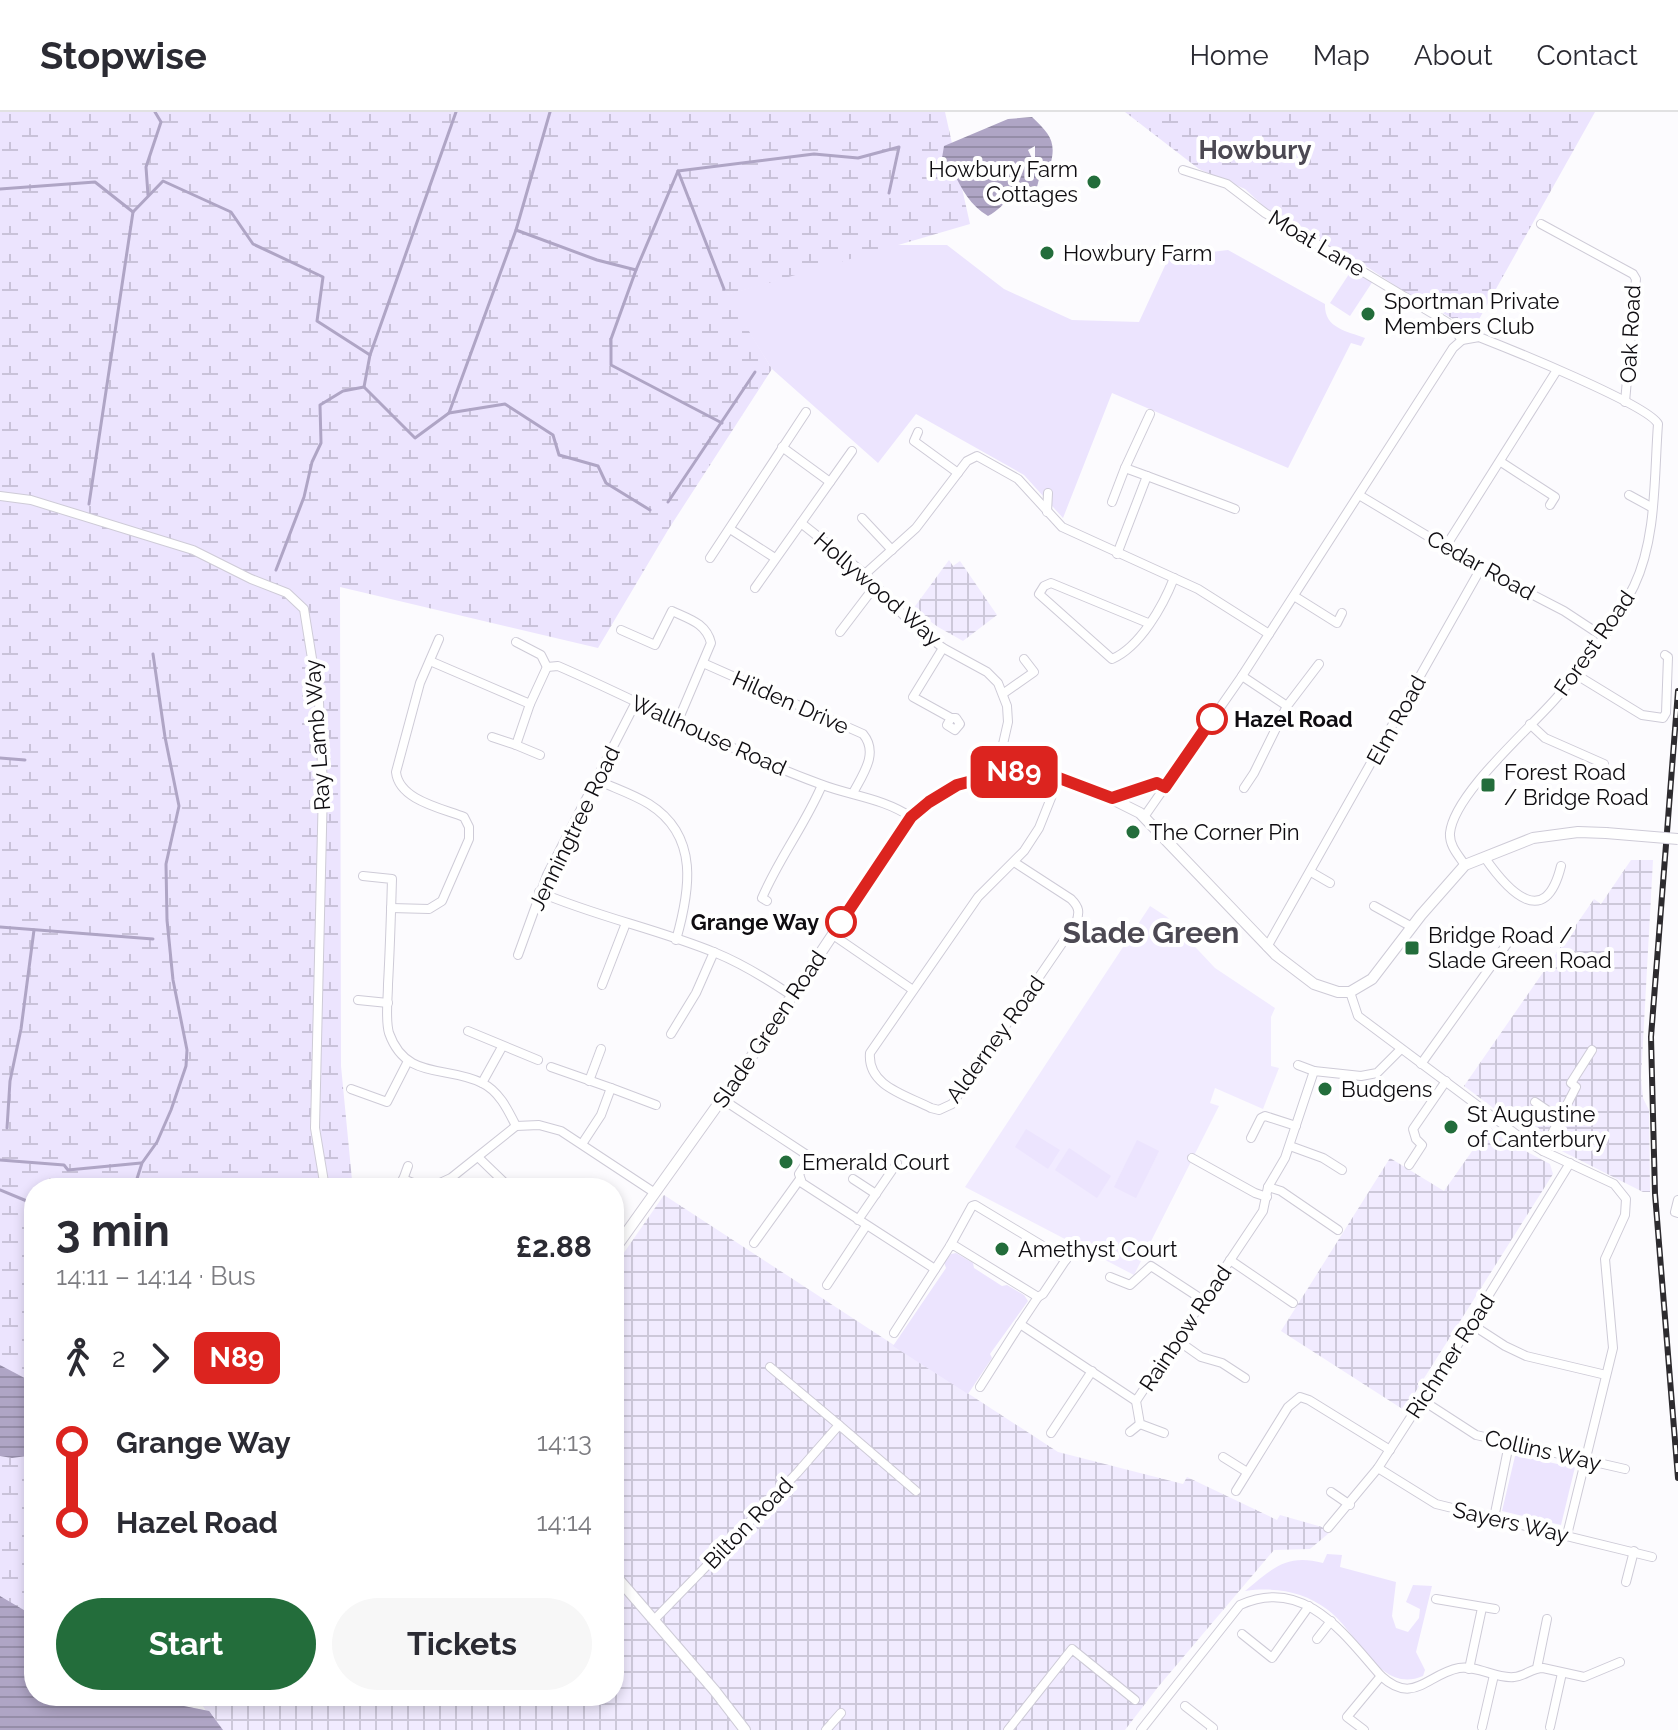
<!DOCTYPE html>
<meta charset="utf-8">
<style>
:root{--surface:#fff;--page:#f7f7f7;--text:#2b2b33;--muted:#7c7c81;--line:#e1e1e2;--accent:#236d3b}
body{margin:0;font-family:Raleway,sans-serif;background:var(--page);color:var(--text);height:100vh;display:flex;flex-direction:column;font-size:30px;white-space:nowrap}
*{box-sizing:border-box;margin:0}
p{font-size:26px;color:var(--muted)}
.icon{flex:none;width:44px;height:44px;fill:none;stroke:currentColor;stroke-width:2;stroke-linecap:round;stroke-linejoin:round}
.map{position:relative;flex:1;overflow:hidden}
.drawer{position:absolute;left:24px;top:1066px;width:600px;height:528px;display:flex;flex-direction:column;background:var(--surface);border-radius:32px;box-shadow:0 4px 12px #0003}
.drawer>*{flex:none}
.badge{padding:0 16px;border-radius:12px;font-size:28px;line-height:52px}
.map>.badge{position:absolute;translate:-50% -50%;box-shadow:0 0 0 4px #fff}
.legs{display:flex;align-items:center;gap:12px;height:88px;padding:0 32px;font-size:26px}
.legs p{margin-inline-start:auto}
.summary{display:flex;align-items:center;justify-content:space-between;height:136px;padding:0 32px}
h1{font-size:44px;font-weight:700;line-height:60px}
.cta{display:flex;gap:16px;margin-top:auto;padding:16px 32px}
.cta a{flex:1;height:92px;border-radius:48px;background:var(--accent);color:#fff;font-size:32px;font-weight:700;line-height:92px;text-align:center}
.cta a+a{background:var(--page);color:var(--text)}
ul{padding:0 32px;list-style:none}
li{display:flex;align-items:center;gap:28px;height:80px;font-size:30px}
li i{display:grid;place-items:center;width:12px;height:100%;margin:0 10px;background:currentColor}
li i::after{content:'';width:20px;height:20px;margin:-10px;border:6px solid;border-radius:50%;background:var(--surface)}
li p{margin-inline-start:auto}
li:first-child i{background:linear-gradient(#0000 50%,currentColor 0)}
li:last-child i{background:linear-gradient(currentColor 50%,#0000 0)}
header{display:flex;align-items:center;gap:48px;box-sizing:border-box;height:112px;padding:0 40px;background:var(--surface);border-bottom:2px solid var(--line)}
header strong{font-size:38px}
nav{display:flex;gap:44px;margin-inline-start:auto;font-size:28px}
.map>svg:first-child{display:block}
.built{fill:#f1ebff}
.industrial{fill:url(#industrial-grid)}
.green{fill:#ece4fe}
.wetland{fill:url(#wetland-marsh)}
.water{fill:url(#water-rules)}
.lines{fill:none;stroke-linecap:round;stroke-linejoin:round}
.stream{stroke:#afa5c5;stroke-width:3}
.minor-casing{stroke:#cecbd7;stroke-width:10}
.tertiary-casing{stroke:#cecbd7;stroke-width:12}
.minor{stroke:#fff;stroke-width:8}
.tertiary{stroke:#fff;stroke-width:10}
.rail-casing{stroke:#2d2b2f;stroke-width:6}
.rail{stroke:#fff;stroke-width:3;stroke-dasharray:9;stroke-linecap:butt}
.tertiary-bridge-casing{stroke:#cecbd7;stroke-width:12;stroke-linecap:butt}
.tertiary-bridge{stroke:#fff;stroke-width:10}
.line-1-casing{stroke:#fff;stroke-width:18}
.line-1{stroke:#dc241f;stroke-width:12}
.poi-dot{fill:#236d3b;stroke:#fff;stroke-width:3}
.stop-1-dot{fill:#fff;stroke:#dc241f;stroke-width:4}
.labels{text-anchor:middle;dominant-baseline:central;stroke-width:8;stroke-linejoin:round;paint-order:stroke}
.poi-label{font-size:22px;fill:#0f0d11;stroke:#fff;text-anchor:start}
.street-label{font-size:22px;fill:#0f0d11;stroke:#fff}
.stop-label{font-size:22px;font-weight:bold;fill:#0f0d11;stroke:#fff;text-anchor:start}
.quarter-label{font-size:26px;font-weight:bold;fill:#4c4953;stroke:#fff}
.district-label{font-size:30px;font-weight:bold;fill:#4c4953;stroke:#fff}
</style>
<header>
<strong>Stopwise</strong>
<nav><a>Home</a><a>Map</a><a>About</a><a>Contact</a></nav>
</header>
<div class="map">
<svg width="1678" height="1618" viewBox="0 0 1678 1618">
<defs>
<pattern id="industrial-grid" width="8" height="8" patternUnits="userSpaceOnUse" patternTransform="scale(2)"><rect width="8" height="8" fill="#f1ebff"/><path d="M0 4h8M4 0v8" fill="none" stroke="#cdc8da"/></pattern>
<pattern id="wetland-marsh" width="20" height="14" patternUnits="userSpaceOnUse" patternTransform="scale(2)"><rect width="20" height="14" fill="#ece4fe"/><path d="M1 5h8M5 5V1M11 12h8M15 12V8" fill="none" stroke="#c9c2d9"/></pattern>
<pattern id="water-rules" width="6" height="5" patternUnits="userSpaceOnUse" patternTransform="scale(2)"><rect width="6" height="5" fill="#afa5c5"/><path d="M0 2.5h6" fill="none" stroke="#958da8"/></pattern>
</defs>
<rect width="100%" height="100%" fill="#fcfbfe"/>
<!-- built -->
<polygon class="built" points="1150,794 1167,805 1215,856 1275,896 1271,905 1271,954 1279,956 1263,997 1215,976 1210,991 1219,994 1134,1163 965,1075"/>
<!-- industrial -->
<g class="industrial">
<polygon points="949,448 953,454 960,449 997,503 963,529 938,515 913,497"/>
<polygon points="1631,748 1653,748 1641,966 1643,986 1649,998 1650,1080 1643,1080 1528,1022 1464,974 1594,787 1601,792"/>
<polygon points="1489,1015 1518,1035 1550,1052 1553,1062 1404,1298 1281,1219 1390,1046 1444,1079"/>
<polygon points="664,1083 1058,1340 1183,1372 1187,1365 1277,1408 1280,1403 1322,1415 1329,1421 1310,1437 1274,1438 1158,1575 1125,1618 219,1618 196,1584 614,1584 614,1155"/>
</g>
<!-- green -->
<g class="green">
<path d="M 893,133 L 947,133 L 1004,177 L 1072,208 L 1139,210 L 1169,145 L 1228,138 L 1325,192 C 1324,216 1346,219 1365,226 L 1361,234 L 1351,231 L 1288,356 L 1112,281 L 1063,406 L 1024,363 L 916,302 L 878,351 L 772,257 L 726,183 Z"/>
<polygon points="1353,156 1373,169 1350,204 1330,191"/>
<polygon points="1026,1017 1060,1038 1048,1057 1015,1035"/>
<polygon points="1137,1028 1159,1039 1136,1086 1114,1075"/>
<polygon points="1069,1036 1111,1064 1097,1086 1055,1058"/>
<polygon points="956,1141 973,1151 974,1156 1002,1174 1007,1173 1024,1183 1028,1189 990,1242 992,1246 968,1282 893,1234 946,1156 944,1150 951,1142"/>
<polygon points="1516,1340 1538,1344 1540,1348 1566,1354 1570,1351 1575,1355 1561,1413 1502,1399"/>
<path d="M 1327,1442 L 1342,1443 L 1340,1455 L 1396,1470 L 1392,1504 L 1396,1516 L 1408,1520 L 1419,1506 L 1420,1497 L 1406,1490 L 1413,1473 L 1432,1474 L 1416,1540 L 1425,1558 L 1423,1564 C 1379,1583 1358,1520 1328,1498 C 1303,1479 1276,1475 1245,1479 C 1272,1457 1286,1441 1323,1451 Z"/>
</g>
<!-- wetland -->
<g class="wetland">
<polygon points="0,0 945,0 970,112 727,183 772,257 668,418 598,536 340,475 341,954 352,1068 356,1076 34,1076 34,1584 169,1584 184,1594 209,1599 223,1618 0,1618"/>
<polygon points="1125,0 1595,0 1473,218 1405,180 1349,143 1319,130 1271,101 1245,77 1199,57"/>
</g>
<!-- water -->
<g class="water">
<path d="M 1032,5 C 1050,22 1057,30 1050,54 L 1042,55 L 1035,45 L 1035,34 L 1028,38 L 1040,63 L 1037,75 C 1028,80 1019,82 1011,87 C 1003,91 998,99 988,104 C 970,93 962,78 953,59 L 947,57 L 942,46 L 944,34 L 1008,7 Z"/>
<polygon points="0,1253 34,1271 34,1343 12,1346 0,1344"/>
<polygon points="0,1484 34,1504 34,1584 169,1584 184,1594 209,1599 223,1618 0,1618"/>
</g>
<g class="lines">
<!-- stream -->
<g class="stream">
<polyline points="678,59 724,177"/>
<polyline points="0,77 95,70 133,100"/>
<polyline points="148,83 146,55 161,10 155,0"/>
<polyline points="516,118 597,148 636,158"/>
<polyline points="364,275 370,243 456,0"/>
<polyline points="449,301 516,118 550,0"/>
<polyline points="722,311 611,253 611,227 636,158 678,59 814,42 858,46 899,35 889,81"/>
<polyline points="668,390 755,260"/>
<polyline points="89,392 133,100 163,69 231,100 253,132 323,165 317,209 370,243"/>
<polyline points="276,458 304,385 312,350 321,331 320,293 343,279 364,275 415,326 449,301 505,292 553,323 559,343 598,354 606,371 650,398"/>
<polyline points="0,646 25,648"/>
<polyline points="0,815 153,827"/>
<polyline points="7,1016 10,969 21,917 34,818"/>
<polyline points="0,1048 64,1053 68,1058 141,1051"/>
<polyline points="134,1076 142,1051 157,1030 171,998 186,954 187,938 173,868 167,808 166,752 179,694 165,625 153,542"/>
<polyline points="0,1078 34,1092"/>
</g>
<!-- minor casing -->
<g class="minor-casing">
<g id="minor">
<polyline points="1183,58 1227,72 1265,101 1450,212 1462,228"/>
<polyline points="1541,112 1633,162 1636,167 1625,290"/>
<polyline points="918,320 914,329 958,361"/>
<polyline points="782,335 830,370"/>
<polyline points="1501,350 1555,385 1550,393"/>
<polyline points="1147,364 1125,356 1150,302"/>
<polyline points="1359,383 1481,456 1564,499 1602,524"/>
<polyline points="1629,383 1651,395"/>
<polyline points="0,384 31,388 193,438 251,467 287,481 304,497 319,590 323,675 315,1016 325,1076"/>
<polyline points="1112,390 1125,356"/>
<polyline points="1047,400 1048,381"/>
<polyline points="862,406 892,438"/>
<polyline points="801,411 865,462 908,508 943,536 987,560 998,571 1007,594 1008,610 1003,632 1006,660"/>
<polyline points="730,417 775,446"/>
<polyline points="1446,434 1557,258"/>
<polyline points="1117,442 1147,364 1235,397"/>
<polyline points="710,446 806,300"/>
<polyline points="865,462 916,416 967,349 977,344 1018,367 1062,415 1198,477 1269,522"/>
<polyline points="755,476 852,339"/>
<polyline points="1294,484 1337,511 1342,501"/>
<path d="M 1148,511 L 1051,471 L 1044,474 L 1039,482 L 1112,547 C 1140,535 1163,494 1174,466"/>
<path d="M 621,518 L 655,533 L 672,499 C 689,507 706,511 711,531 L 677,611"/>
<polyline points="840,520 875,474"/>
<path d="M 516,530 L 541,543 L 547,555 L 558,554 C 646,592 730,639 820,672 C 851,684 883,686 911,705"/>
<polyline points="943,536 913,585 951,606 956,606 960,612 955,618 947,613 951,606"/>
<polyline points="430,549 530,592 547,555"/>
<path d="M 703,551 L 863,622 C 879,641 863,662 853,681"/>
<polyline points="1575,562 1642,603 1663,606 1666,601 1668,545 1665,543"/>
<polyline points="1242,564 1287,594"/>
<polyline points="1004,581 1034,560 1024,547"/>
<polyline points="530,592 516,633 540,643"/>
<polyline points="1530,612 1545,626 1604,652"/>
<polyline points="492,625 516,633"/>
<path d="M 597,668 C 614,676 633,682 649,692 C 700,724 690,779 676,828"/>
<polyline points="1244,676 1254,661 1287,594 1319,552"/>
<polyline points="1112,686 1157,671 1165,675"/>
<path d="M 1144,705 L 1242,564 L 1453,236 L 1462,228 L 1479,225 C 1507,236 1649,293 1658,312 C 1654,364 1657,426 1634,474 C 1615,512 1586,551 1558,584 C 1532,615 1454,681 1450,721 C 1449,734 1459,744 1465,753"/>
<path d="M 1485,746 C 1508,779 1545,819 1561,754"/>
<path d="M 1014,750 L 1071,787 C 1079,795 1080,800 1076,811 L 952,992 L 939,998 L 931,996 C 906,983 867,974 870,941 L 978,785 L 1024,739 L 1039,716 L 1059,666"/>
<polyline points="1311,760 1330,771"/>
<path d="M 363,764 L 392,767 C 391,802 390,837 388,872 C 388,887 385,907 389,921 C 406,969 447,953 482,971 C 499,979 508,998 516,1014"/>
<path d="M 539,780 C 597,805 658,817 716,841 C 743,852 767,867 791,883"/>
<path d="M 767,789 L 762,786 C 779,746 805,713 822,673"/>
<polyline points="1374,794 1412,815"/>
<path d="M 391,796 L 429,797 L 442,789 L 469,727 L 469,715 L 464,705 C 441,696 399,688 396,660 L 420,571 L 439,527"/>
<polyline points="833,823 913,878"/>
<polyline points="1267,835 1481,456"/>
<polyline points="518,843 547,763 636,590"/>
<polyline points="602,873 626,811"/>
<polyline points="1350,880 1358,904 1517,1023 1543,1039 1614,1072 1626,1087 1625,1103 1605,1147 1613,1236 1567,1423"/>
<polyline points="358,888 388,891"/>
<polyline points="468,919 538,948"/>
<polyline points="671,922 696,881 714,840"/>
<polyline points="1421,952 1509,829"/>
<polyline points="1298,953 1314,959"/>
<polyline points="551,955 611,976"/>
<polyline points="589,969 601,937"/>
<polyline points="482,971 502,935"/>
<polyline points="351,977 387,990 408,949"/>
<polyline points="722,987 810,1045 799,1062 802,1071 935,1157"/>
<polyline points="1535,990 1560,1007"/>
<polyline points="1251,1026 1261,1006 1265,1004 1296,1014"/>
<polyline points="582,1032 601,1003 611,976 656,993"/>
<polyline points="1290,1034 1323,1046 1342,1058"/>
<polyline points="1543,1039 1576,975 1571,971 1592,938"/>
<polyline points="479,1046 510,1076"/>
<polyline points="1192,1046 1255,1081 1267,1085"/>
<polyline points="1409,1053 1422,1033 1416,1027 1413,1017 1446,969"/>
<polyline points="403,1067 425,1076"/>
<polyline points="853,1067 876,1082"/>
<polyline points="1268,1075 1281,1079 1338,1118"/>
<polyline points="400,1076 408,1054"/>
<polyline points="429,1076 451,1066 516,1014 539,1013 561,1019 655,1081"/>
<polyline points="1678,1088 1675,1100 1678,1101"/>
<polyline points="858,1108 897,1051"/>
<polyline points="754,1131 800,1067"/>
<polyline points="950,1134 955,1134 1038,1185 1020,1212 1136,1289 1263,1099 1268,1075 1285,1046 1314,959 1361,964 1377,961 1401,937"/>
<polyline points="1230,1148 1293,1191"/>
<polyline points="1110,1165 1130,1173 1151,1154 1203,1188"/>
<polyline points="827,1173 866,1114"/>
<polyline points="1038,1185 1043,1182 1073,1137"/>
<polyline points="1471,1212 1505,1234 1526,1244 1606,1263"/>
<polyline points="894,1221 950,1134 972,1094 975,1093 1066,1148"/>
<polyline points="1177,1228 1201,1245 1222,1251 1245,1266"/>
<polyline points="980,1275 1020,1212"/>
<polyline points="1422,1288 1476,1323 1625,1357"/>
<polyline points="1136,1289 1140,1312 1164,1321"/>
<polyline points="839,1313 916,1379"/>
<polyline points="1130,1320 1140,1312"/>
<polyline points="1051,1321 1092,1259"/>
<polyline points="1223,1345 1247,1360"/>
<polyline points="1378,1356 1436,1392 1652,1445"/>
<polyline points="1236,1379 1288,1295 1300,1285 1309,1288 1390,1338"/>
<polyline points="1331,1380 1350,1393"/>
<polyline points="1494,1406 1509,1332"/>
<polyline points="1328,1416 1378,1356 1471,1212 1570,1051"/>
<polyline points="1626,1470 1634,1439"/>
<polyline points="1436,1487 1495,1497"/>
<polyline points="654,1508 797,1361 839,1313 770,1255"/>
<polyline points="1242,1522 1272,1546 1309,1494"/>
<polyline points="1317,1527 1331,1509"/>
<polyline points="1537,1556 1547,1507"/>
<polyline points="1469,1557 1482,1496"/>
<polyline points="1185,1594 1213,1616 1211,1618"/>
<polyline points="1482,1615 1494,1563"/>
<polyline points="1550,1615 1562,1561"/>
<polyline points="826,1618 841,1601"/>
<polyline points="1008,1618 1072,1537 1135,1588"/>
<path d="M 1141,1618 L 1240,1493 C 1304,1464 1343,1521 1381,1564 C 1414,1594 1427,1562 1459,1556 C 1477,1553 1496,1567 1514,1565 C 1525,1564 1532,1556 1543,1556 L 1584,1565 L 1620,1550"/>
<polyline points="1364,1618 1347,1605 1381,1564"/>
</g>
</g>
<!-- tertiary casing -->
<g class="tertiary-casing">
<g id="tertiary">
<polyline points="614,1138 744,956 911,705 943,681 957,673 1006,660 1026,660 1059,666 1090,676 1140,701 1276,843 1314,872 1338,880 1350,880 1372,867 1421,803 1465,753 1533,726 1578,720 1606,721"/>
<polyline points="614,1462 715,1579 745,1618"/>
</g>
</g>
<!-- minor -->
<use href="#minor" class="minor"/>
<!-- tertiary -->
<use href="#tertiary" class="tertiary"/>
<!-- rail casing -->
<g class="rail-casing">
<polyline id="rail" points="1678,579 1651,925 1655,1082 1678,1366"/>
</g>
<!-- rail -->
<use href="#rail" class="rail"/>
<!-- tertiary-bridge casing -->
<g class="tertiary-bridge-casing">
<polyline id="tertiary-bridge" points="1606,721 1678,727"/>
</g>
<!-- tertiary-bridge -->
<use href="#tertiary-bridge" class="tertiary-bridge"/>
</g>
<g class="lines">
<!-- line-1 casing -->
<g class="line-1-casing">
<polyline id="line-1" points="841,810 911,705 929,690 957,673 1006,660 1026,660 1059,666 1112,686 1157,671 1165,675 1212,607"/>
</g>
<!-- line-1 -->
<use href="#line-1" class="line-1"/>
</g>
<!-- markers -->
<g class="poi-dot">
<circle cx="1094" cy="70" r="8"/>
<circle cx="1047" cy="141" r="8"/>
<circle cx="1368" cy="202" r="8"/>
<rect x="1480" y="665" width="16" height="16" rx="4"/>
<circle cx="1133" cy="720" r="8"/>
<rect x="1404" y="828" width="16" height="16" rx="4"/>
<circle cx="1325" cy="977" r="8"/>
<circle cx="1451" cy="1015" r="8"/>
<circle cx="786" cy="1050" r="8"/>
<circle cx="1002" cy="1137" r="8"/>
</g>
<g class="stop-1-dot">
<circle cx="1212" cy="607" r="14"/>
<circle cx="841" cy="810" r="14"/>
</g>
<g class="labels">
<!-- poi labels -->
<g class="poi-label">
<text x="1078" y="57" text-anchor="end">Howbury Farm<tspan x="1078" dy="25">Cottages</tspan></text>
<text x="1063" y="141">Howbury Farm</text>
<text x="1384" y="189">Sportman Private<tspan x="1384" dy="25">Members Club</tspan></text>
<text x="1504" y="660">Forest Road<tspan x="1504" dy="25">/ Bridge Road</tspan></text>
<text x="1149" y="720">The Corner Pin</text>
<text x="1428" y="823">Bridge Road /<tspan x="1428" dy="25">Slade Green Road</tspan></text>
<text x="1341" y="977">Budgens</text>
<text x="1467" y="1002">St Augustine<tspan x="1467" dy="25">of Canterbury</tspan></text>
<text x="802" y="1050">Emerald Court</text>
<text x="1018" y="1137">Amethyst Court</text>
</g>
<!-- street labels -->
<g class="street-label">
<text transform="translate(1317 131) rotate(31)">Moat Lane</text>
<text transform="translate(1630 222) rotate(-87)">Oak Road</text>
<text transform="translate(1481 453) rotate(29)">Cedar Road</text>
<text transform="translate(878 477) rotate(41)">Hollywood Way</text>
<text transform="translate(1594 531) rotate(-55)">Forest Road</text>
<text transform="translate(791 590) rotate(24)">Hilden Drive</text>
<text transform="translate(1396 608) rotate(-61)">Elm Road</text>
<text transform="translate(317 623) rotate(-94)">Ray Lamb Way</text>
<text transform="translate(709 623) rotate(24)">Wallhouse Road</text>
<text transform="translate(574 716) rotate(-64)">Jenningtree Road</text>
<text transform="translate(769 917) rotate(-56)">Slade Green Road</text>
<text transform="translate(995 927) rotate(-54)">Alderney Road</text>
<text transform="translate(1185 1216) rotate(-56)">Rainbow Road</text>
<text transform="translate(1450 1244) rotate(-57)">Richmer Road</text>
<text transform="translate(1543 1338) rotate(13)">Collins Way</text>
<text transform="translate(1511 1410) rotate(13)">Sayers Way</text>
<text transform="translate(748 1411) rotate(-46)">Bilton Road</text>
</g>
<!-- stop labels -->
<g class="stop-label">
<text x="1234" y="607">Hazel Road</text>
<text x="819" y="810" text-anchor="end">Grange Way</text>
</g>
<!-- quarter labels -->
<g class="quarter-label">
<text x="1255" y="38">Howbury</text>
</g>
<!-- district labels -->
<g class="district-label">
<text x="1151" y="820">Slade Green</text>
</g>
</g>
</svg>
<b class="badge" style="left:1014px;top:660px;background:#dc241f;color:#fff">N89</b>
<section class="drawer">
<div class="summary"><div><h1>3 min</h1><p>14:11 – 14:14 · Bus</p></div><b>£2.88</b></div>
<div class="legs"><svg class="icon" aria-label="walk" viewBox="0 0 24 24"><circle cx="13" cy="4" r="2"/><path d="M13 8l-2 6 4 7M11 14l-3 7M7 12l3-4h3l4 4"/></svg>2<svg class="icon" aria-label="forward" viewBox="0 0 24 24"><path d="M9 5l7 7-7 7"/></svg><b class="badge" style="background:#dc241f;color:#fff">N89</b></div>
<ul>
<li><i style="color:#dc241f"></i><b>Grange Way</b><p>14:13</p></li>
<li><i style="color:#dc241f"></i><b>Hazel Road</b><p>14:14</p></li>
</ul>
<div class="cta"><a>Start</a><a>Tickets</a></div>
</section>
</div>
